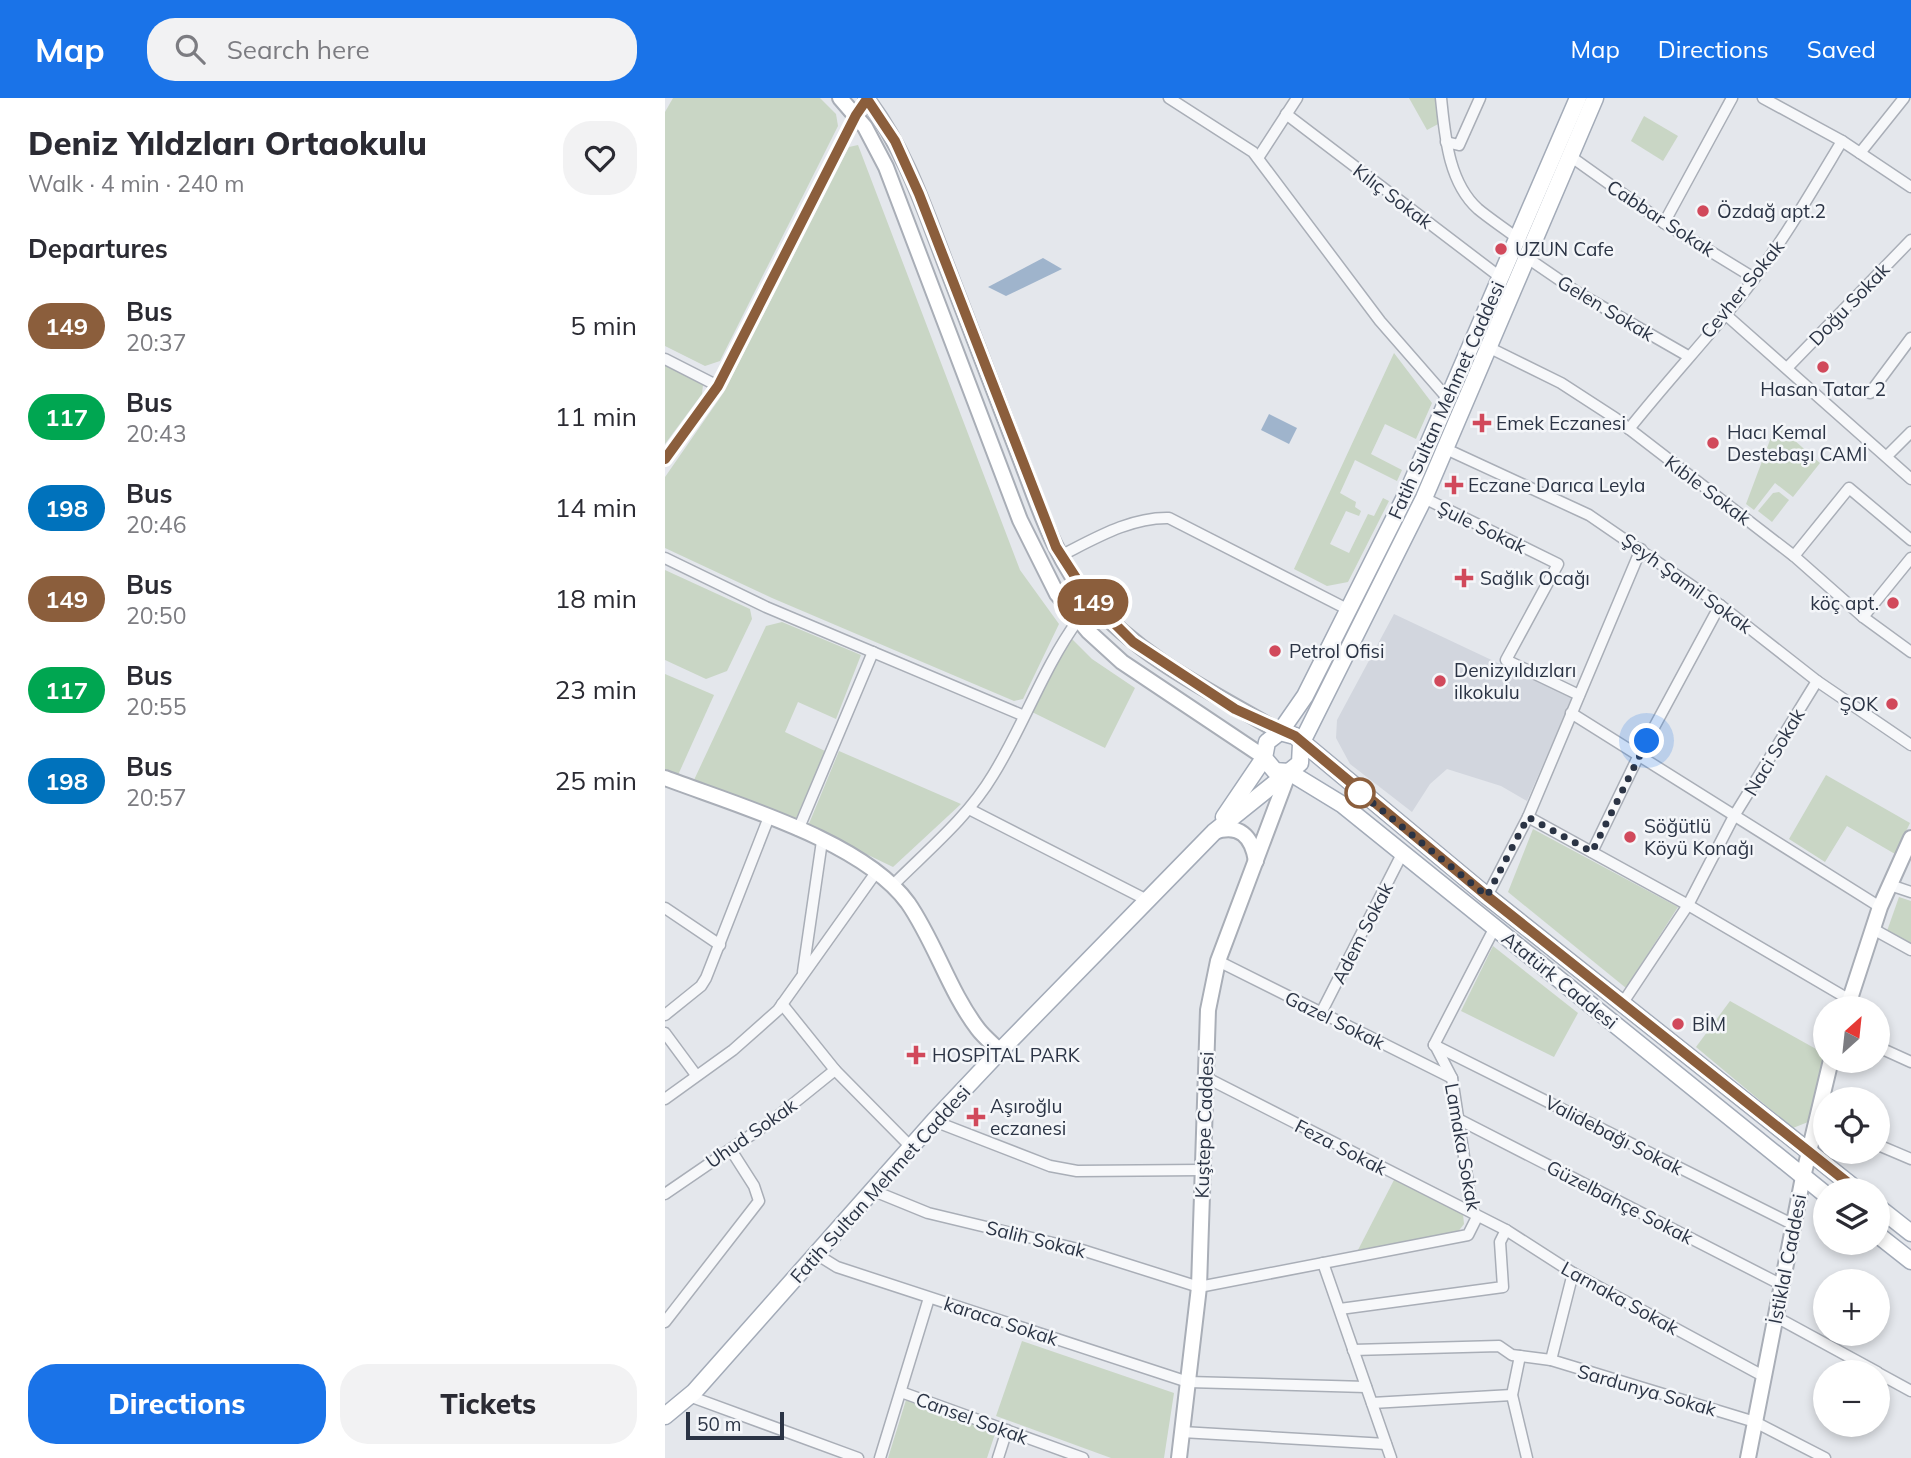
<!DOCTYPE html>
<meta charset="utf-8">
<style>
:root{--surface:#fff;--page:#f2f2f3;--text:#2b2b33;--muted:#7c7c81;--accent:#1a73e8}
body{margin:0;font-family:Mulish,sans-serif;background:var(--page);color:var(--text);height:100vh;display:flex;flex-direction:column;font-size:26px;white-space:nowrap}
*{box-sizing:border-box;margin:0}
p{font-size:23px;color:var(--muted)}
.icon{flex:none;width:38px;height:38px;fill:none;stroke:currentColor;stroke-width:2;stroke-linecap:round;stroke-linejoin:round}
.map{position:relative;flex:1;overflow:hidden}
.drawer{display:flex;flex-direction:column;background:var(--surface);width:665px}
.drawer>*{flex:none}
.badge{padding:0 14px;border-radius:23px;font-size:24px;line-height:46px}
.needle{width:46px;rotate:27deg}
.fabs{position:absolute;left:1148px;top:898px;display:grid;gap:14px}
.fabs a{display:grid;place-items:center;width:77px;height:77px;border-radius:50%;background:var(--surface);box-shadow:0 4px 10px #0003;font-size:35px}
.scale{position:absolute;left:21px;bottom:18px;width:98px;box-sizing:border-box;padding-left:7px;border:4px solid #2b3445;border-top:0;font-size:19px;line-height:24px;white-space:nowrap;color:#2b3445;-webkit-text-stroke:5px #f4f6f9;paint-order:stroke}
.you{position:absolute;width:35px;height:35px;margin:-18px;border:5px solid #fff;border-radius:50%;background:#1a73e8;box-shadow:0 0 0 10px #1a73e833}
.map>.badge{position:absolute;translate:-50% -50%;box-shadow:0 0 0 4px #fff}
h2{padding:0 28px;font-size:26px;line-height:63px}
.round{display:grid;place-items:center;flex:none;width:74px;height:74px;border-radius:28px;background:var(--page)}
.head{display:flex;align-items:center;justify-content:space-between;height:119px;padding:0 28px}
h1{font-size:33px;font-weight:800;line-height:52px}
.primary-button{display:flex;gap:14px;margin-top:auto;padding:14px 28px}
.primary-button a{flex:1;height:80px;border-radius:28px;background:var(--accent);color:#fff;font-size:28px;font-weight:800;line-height:80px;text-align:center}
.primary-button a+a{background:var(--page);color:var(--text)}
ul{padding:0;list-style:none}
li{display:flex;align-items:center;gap:21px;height:91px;padding:0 28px}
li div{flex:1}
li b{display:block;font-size:26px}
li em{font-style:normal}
li .badge{min-width:77px;font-weight:700;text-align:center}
header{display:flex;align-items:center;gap:42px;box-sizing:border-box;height:98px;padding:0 35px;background:var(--accent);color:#fff}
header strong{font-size:33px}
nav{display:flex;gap:38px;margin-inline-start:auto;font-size:24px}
.search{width:490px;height:63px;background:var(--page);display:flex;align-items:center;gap:18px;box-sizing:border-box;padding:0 24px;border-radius:28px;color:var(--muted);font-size:26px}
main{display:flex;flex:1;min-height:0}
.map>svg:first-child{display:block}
.built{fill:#d2d6de}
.green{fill:#c9d6c5}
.water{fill:#9fb4cc}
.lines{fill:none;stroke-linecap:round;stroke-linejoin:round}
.street-casing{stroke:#a9aeb7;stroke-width:13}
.secondary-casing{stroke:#a9aeb7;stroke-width:18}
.primary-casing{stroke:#a3abb8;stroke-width:19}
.street{stroke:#f7f8fa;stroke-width:10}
.secondary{stroke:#fff;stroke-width:14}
.primary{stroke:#fff;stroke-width:16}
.line-casing{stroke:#fff;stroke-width:16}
.line{stroke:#8b5e3c;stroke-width:10}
.walk{stroke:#2b3445;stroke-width:7;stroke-dasharray:0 12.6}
.poi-dot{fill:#d1495b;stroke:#f4f6f9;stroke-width:2.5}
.stop-dot{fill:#fff;stroke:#8b5e3c;stroke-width:3.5}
.labels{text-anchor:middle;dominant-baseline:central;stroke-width:5;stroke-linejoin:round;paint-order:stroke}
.street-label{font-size:19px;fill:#2b3445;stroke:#f4f6f9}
.poi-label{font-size:19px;fill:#2b3445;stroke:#f4f6f9;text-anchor:start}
</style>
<header>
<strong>Map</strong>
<div class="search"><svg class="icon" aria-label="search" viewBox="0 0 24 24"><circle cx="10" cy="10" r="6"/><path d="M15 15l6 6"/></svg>Search here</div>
<nav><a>Map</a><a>Directions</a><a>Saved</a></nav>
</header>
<main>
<section class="drawer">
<div class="head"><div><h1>Deniz Yıldzları Ortaokulu</h1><p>Walk · 4 min · 240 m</p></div><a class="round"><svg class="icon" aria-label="heart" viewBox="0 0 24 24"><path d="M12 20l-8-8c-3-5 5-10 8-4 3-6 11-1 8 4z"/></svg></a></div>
<h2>Departures</h2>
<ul>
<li><span class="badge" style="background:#8b5e3c;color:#fff">149</span><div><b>Bus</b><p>20:37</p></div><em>5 min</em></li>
<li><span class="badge" style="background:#00a651;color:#fff">117</span><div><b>Bus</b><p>20:43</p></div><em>11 min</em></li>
<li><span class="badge" style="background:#0072bc;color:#fff">198</span><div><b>Bus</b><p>20:46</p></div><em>14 min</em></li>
<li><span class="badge" style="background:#8b5e3c;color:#fff">149</span><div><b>Bus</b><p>20:50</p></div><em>18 min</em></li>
<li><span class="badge" style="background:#00a651;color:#fff">117</span><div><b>Bus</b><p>20:55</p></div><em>23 min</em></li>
<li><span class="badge" style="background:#0072bc;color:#fff">198</span><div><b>Bus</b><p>20:57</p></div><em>25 min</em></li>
</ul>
<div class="primary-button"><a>Directions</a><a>Tickets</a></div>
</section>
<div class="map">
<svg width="1246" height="1360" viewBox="0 0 1246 1360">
<rect width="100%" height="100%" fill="#e4e7ec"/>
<!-- built -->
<polygon class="built" points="729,516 907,600 862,703 836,688 782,671 765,686 747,714 685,666 671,640 672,622"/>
<!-- green -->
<g class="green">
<polygon points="8,0 155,0 171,16 173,28 55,263 40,268 0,248 0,14"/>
<polygon points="744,0 772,0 775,25 762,32"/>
<polygon points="979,18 1013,38 998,63 966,43"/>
<polygon points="193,47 355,472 394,526 358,601 349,603 107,500 0,450 0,379 59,294 184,49"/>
<polygon points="729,255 767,305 751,341 720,326 706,356 737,372 732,383 690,362 675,395 691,404 690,409 696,413 694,418 681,413 665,446 684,455 703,416 709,418 718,400 724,403 683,484 662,488 629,471"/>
<polygon points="0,267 38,287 37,296 0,346"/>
<polygon points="1111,326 1155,365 1128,399 1110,385 1089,412 1081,406"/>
<polygon points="1114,394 1124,402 1107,424 1093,413 1108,395"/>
<polygon points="0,472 85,511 87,521 62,573 41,581 0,562"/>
<polygon points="117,524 196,557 171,621 133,604 120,634 160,653 130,723 29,682 101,528"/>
<polygon points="405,539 427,561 470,590 440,650 365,613"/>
<polygon points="0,576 49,597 13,677 0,671"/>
<polygon points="174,653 296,706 228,769 143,728"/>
<polygon points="1161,677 1245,725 1230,756 1182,728 1160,764 1124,741"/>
<polygon points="868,731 1013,809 961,890 843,794"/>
<polygon points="1234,799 1246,803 1246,845 1222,833"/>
<polygon points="828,848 913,915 889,959 796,913"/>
<polygon points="1065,903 1160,956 1143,1024 1128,1030 1031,949"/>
<polygon points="730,1080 798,1116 799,1126 792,1135 693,1152"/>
<polygon points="357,1243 509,1295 499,1360 446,1360 331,1318"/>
<polygon points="241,1302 331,1333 322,1360 223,1360"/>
</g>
<!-- water -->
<g class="water">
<polygon points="378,160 397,171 341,198 323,189"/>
<polygon points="604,316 632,330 624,346 596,332"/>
</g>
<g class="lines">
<!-- street casing -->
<g class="street-casing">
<g id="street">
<polyline points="504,0 588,54 715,223 784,302"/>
<path d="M 776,0 C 780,37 783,84 813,111 C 825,121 839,130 852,140"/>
<polyline points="1098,0 1177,43 1246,89"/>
<polyline points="621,16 835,179"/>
<polyline points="781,44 794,47 815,0"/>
<polyline points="1195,55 1239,0"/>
<polyline points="905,58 999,125 1089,180"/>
<polyline points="593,60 632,0"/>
<polyline points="999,125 1067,0"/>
<polyline points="861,159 915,196 1023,258"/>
<polyline points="1060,216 1246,381"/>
<polyline points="825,250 896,285 950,320 1129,458 1198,519 1246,554"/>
<polyline points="0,261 53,288 0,361"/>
<polyline points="1122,270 1246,142"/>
<polyline points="53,288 191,17 204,0"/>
<polyline points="1205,295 1246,240"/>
<path d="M 964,331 C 999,287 1036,247 1071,204 C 1112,154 1144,98 1177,43"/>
<polyline points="781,351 924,417 1055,507 1152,583 1246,647"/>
<polyline points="1222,358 1246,334"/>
<polyline points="759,400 893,466 841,562 914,597"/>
<path d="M 395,458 C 429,441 465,419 504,420 L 684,512"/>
<polyline points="1129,458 1184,390 1246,442"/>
<polyline points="0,460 101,509 357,617"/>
<polyline points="1198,519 1246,460"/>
<polyline points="906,615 1215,809"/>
<polyline points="304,711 484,803"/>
<polyline points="863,719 1023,807 1185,902"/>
<polyline points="133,732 208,554"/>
<polyline points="927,754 973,659 1055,507"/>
<path d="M 228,787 C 263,752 303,719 328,677 C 359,627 378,570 413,522"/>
<polyline points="1225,787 1246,794"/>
<polyline points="822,798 863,719 976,451"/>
<polyline points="0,810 55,847"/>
<polyline points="1208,831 1246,852"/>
<polyline points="553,863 787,980"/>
<polyline points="138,874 157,743"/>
<polyline points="117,906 170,972 246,1049"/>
<polyline points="957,906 1023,807 1069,718 1152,583"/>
<polyline points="656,915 737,756"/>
<polyline points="0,917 36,888 41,880 104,719"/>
<polyline points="0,935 31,977"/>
<polyline points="769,947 1129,1127"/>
<polyline points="769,947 830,829"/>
<polyline points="770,947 787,980 807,1111 811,1118"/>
<polyline points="1213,949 1246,964"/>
<polyline points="540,979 841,1132 908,1175 1100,1279"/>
<polyline points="0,1001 68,952 113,912 212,773"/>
<polyline points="793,1021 1117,1187"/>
<polyline points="269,1023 385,1068 412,1073 537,1072"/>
<polyline points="1213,1047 1246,1061"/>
<polyline points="209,1093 263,1115 417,1152 534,1189 803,1137 812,1119"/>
<polyline points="0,1096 108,1022 170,972"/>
<polyline points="151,1156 172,1169 523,1284 701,1289"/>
<polyline points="658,1165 726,1360"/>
<polyline points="908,1175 886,1262 1090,1324 1160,1360"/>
<polyline points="675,1211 838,1189 835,1144 841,1132"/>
<polyline points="1111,1219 1212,1274"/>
<polyline points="0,1224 94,1103 89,1088 66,1052"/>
<polyline points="688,1252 834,1248 847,1257 886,1262"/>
<polyline points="855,1258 847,1297 862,1360"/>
<polyline points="1213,1275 1246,1293"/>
<polyline points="236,1294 418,1360"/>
<polyline points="24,1298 193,1360"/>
<polyline points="707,1305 847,1297"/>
<polyline points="517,1334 721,1346"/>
<polyline points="215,1360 264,1200"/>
<polyline points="333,1360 342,1332"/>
</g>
</g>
<!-- secondary casing -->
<g class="secondary-casing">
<g id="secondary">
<polyline points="175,0 200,29 221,69 355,422 392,496 423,533 457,564 599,659"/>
<path d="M 201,0 C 239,49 259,109 281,167 C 306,233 331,299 357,365 C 375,412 391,463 425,502 C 478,562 547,594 615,634"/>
<path d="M 0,680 C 71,707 198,743 243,805 C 270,844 284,893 313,931 C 319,939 328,946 335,953"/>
<path d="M 549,734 C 574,725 587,738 591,763"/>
<polyline points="1182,910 1215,809 1246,740"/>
<polyline points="514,1360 534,1189 543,912 553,863 624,674"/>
<polyline points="1083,1360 1138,1079 1166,962"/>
</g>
</g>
<!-- primary casing -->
<g class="primary-casing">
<g id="primary">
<polyline points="615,634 640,598 743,393 913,0"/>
<polyline points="624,674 610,673 599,660 602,644 615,634 630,638 822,798 1192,1092"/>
<polyline points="624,674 678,707 1160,1096"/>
<polyline points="559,719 599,660"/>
<polyline points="1213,1109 1246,1135"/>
<polyline points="1213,1137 1246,1163"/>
<polyline points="0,1318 29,1294 269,1023 335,953 549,734 635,665 636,646 759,400 930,0"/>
</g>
</g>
<!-- street -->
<use href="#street" class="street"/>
<!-- secondary -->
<use href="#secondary" class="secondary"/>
<!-- primary -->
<use href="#primary" class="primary"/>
</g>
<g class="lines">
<!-- line casing -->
<g class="line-casing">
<polyline id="line" points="0,361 53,288 191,17 202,1 230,43 254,96 391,449 424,500 468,544 570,611 630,638 822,798 1192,1092"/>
</g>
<!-- line -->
<use href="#line" class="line"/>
<!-- walk -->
<polyline class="walk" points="695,695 687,688 822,798 863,719 927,754 982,643"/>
</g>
<!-- markers -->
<g class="poi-dot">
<circle cx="1038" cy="113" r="7"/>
<circle cx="836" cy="151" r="7"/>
<circle cx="1158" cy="269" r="7"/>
<path d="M813.5 314.5h7v7h7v7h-7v7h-7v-7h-7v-7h7z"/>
<circle cx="1048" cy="345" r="7"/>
<path d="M785.5 376.5h7v7h7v7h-7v7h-7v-7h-7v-7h7z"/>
<path d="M795.5 469.5h7v7h7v7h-7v7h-7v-7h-7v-7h7z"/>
<circle cx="1228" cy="505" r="7"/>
<circle cx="610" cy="553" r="7"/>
<circle cx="775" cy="583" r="7"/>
<circle cx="1227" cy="606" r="7"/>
<circle cx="965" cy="739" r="7"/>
<circle cx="1013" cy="926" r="7"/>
<path d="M247.5 946.5h7v7h7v7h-7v7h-7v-7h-7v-7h7z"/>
<path d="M307.5 1008.5h7v7h7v7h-7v7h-7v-7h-7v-7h7z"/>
</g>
<circle class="stop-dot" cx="695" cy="695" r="14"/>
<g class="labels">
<!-- street labels -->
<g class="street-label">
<text transform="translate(728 98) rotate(37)">Kılıç Sokak</text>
<text transform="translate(996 120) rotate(33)">Cabbar Sokak</text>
<text transform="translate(1077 191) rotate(-51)">Cevher Sokak</text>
<text transform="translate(1184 206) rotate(-46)">Doğu Sokak</text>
<text transform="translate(941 210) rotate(31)">Gelen Sokak</text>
<text transform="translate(781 302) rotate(-66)">Fatih Sultan Mehmet Caddesi</text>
<text transform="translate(1043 392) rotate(37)">Kıble Sokak</text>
<text transform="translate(817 429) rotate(26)">Şule Sokak</text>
<text transform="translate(1022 485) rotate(36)">Şeyh Şamil Sokak</text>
<text transform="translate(1109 654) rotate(-59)">Naci Sokak</text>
<text transform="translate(697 835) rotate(-63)">Adem Sokak</text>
<text transform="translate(895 882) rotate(39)">Atatürk Caddesi</text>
<text transform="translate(670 922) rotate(26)">Gazel Sokak</text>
<text transform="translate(539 1027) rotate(-88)">Kuştepe Caddesi</text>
<text transform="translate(86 1035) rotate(-35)">Uhud Sokak</text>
<text transform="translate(949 1037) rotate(27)">Validebağı Sokak</text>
<text transform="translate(676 1049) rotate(27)">Feza Sokak</text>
<text transform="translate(798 1049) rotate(80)">Lamaka Sokak</text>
<text transform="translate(215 1086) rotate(-48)">Fatih Sultan Mehmet Caddesi</text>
<text transform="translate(955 1104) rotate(27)">Güzelbahçe Sokak</text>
<text transform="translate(371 1141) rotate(14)">Salih Sokak</text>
<text transform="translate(1122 1161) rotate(-79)">İstiklal Caddesi</text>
<text transform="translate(955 1200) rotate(29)">Larnaka Sokak</text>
<text transform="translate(336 1223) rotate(18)">karaca Sokak</text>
<text transform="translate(982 1292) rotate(16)">Sardunya Sokak</text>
<text transform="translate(307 1320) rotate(20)">Cansel Sokak</text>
</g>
<!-- poi labels -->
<g class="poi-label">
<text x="1052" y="113">Özdağ apt.2</text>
<text x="850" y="151">UZUN Cafe</text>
<text x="1158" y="291" text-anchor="middle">Hasan Tatar 2</text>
<text x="831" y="325">Emek Eczanesi</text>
<text x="1062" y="334">Hacı Kemal<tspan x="1062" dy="22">Destebaşı CAMİ</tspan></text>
<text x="803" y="387">Eczane Darıca Leyla</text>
<text x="815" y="480">Sağlık Ocağı</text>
<text x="1214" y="505" text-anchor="end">köç apt.</text>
<text x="624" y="553">Petrol Ofisi</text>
<text x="789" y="572">Denizyıldızları<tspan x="789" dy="22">ilkokulu</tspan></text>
<text x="1213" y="606" text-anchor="end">ŞOK</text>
<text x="979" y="728">Söğütlü<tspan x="979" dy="22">Köyü Konağı</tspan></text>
<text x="1027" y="926">BİM</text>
<text x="267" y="957">HOSPİTAL PARK</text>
<text x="325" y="1008">Aşıroğlu<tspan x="325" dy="22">eczanesi</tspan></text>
</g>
</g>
</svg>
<div class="fabs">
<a><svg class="needle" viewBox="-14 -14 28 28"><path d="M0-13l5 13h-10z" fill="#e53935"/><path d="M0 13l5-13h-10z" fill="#7c7c81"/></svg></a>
<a><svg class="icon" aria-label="locate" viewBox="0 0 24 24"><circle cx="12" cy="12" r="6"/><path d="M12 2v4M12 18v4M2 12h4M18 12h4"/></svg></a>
<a><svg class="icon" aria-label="layers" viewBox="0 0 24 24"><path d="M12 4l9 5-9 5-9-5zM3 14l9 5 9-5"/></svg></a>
<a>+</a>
<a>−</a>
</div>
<div class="scale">50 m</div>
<div class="you" style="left:982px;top:643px"></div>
<b class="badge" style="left:428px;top:504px;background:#8b5e3c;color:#fff">149</b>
</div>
</main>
